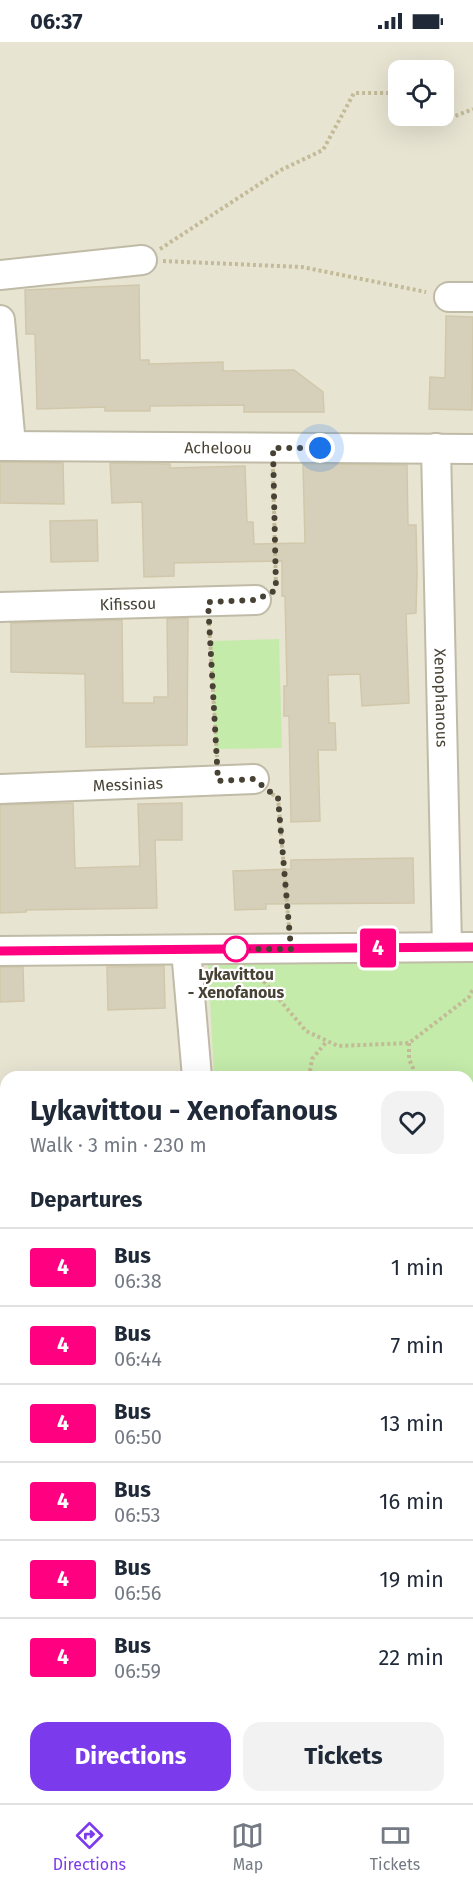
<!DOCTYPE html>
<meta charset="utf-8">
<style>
:root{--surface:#fff;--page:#f2f2f3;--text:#1f2937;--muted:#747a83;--line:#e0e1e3;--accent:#7c3aed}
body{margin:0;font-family:"Fira Sans",sans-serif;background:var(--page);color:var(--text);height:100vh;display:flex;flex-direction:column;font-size:22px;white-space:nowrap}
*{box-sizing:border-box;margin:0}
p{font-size:20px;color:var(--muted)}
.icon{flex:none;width:33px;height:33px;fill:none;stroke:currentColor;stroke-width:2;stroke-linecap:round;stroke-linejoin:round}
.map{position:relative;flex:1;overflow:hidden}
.panel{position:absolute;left:0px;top:1029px;width:474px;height:732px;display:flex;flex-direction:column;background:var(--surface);border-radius:18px 18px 0 0;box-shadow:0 6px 24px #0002}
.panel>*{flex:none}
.badge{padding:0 12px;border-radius:4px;font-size:21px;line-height:39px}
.controls{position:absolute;left:388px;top:18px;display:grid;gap:12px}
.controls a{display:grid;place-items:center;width:66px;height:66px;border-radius:12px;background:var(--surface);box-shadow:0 6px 24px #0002;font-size:30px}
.you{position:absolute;width:30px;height:30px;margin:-15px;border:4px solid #fff;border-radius:50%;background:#1a73e8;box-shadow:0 0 0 9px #1a73e833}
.map>.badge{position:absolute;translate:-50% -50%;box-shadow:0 0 0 3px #fff}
h2{padding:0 30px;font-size:22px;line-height:54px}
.round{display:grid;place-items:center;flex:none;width:63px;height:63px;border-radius:18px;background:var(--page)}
.overview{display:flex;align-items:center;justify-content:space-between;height:102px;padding:0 30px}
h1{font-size:28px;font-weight:700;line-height:45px}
.cta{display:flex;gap:12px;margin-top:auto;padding:12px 30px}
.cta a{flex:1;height:69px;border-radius:18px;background:var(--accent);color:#fff;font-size:24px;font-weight:700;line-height:69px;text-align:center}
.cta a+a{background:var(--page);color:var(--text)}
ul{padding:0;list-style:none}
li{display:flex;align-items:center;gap:18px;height:78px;padding:0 30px;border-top:2px solid var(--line)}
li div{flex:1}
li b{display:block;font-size:22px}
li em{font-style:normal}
li .badge{min-width:66px;font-weight:700;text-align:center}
.status{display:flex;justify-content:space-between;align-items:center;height:42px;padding:0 30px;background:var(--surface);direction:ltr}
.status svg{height:16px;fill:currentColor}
.tab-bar{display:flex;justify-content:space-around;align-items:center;height:84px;border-top:2px solid var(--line);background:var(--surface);font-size:16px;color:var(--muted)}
.tab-bar a{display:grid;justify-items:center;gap:3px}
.tab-bar .current{color:var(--accent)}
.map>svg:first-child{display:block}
.residential{fill:#e8e4d2;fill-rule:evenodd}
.green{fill:#c4ebaa}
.building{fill:#d6cfb9;stroke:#d1c8ac;stroke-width:1.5}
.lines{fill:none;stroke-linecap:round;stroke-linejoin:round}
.minor-casing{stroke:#c0bba7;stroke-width:32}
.path{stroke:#c3ba97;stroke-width:4;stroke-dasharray:3 3;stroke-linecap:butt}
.minor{stroke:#fff;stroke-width:28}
.line-casing{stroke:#fff;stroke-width:14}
.line{stroke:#ff0080;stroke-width:9}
.walk{stroke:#474234;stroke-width:6;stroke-dasharray:0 10.8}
.stop-dot{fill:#fff;stroke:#ff0080;stroke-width:3}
.labels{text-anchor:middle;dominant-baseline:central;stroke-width:4.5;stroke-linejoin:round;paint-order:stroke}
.street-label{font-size:16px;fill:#474234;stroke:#fff}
.stop-label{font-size:16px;font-weight:bold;fill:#474234;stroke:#fff}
</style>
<div class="status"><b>06:37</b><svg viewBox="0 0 49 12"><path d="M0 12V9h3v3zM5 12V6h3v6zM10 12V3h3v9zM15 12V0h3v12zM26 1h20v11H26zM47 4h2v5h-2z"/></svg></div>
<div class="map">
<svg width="473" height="1761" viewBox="0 0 473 1761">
<rect width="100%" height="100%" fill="#f4f1e5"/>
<!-- residential -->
<path class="residential" d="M 0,0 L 473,0 L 473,1680 L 468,1673 L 468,1035 L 6,1035 L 6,1118 L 0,1114 ZM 399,28 L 444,28 L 444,74 L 399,74 Z"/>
<!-- green -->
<g class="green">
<polygon points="279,597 282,706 215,707 211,599"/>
<polygon points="473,917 473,1060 468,1060 468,1035 214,1035 208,919"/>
<polygon points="0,1124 6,1128 6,1755 468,1755 468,1667 473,1673 473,1761 0,1761"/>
<polygon points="468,1402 473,1404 473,1464 468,1481 473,1487 473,1494 468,1496"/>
</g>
<!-- building -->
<g class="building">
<polygon points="139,243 140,318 149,318 149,322 223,320 223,329 294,328 323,350 324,370 244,370 244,363 150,364 150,369 105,369 105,365 37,367 35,292 26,292 25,248"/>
<polygon points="446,274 473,275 472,368 429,367 430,335 445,336"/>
<polygon points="0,420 63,421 64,462 0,461"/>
<polygon points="110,421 170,422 170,426 245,424 247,480 253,480 254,502 305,501 303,422 407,423 408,483 416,483 417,531 416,571 406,572 409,661 362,664 360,632 328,633 329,681 335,681 336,708 318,708 320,779 291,780 289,674 284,674 284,644 287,644 285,554 282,554 282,519 174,521 174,534 144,535 142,460 112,461"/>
<polygon points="97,478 98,519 51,520 50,479"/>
<polygon points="188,576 187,703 86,705 85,632 11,630 11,581 122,578 123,661 154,661 154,655 168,655 167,577"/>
<polygon points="73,761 75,826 140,824 138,762 182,761 182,798 155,798 157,866 26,868 26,870 0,871 0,763"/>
<polygon points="413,816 414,861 266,862 266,867 235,868 233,829 291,827 291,818"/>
<polygon points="164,924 165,966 108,968 107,925"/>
<polygon points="0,925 23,925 24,959 0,960"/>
</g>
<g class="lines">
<!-- minor casing -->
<g class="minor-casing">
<g id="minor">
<polyline points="0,233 142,218"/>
<polyline points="449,255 473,255"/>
<polyline points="0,278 11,404"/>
<path id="s1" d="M 0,404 L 473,407"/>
<path id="s2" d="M 436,406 L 447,905"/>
<path id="s3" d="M 0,565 L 256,558"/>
<path id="s4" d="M 0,747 L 254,737"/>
<polyline points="186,908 197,1035"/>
<polyline points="0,909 473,905"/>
<polyline points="468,1074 473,1074"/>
<polyline points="0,1127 6,1131"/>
<polyline points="468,1171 473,1173"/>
<polyline points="468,1395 473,1397"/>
<polyline points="468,1596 473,1596"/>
</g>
</g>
<!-- path -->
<g class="path">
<polyline points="428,74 440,80 473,67"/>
<polyline points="160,207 281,128 323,108 354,51 390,51 399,56"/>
<polyline points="163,219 302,225 426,250"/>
<polyline points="273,427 276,546"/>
<polyline points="209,581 217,715"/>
<polyline points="272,752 278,756 289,885"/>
<polyline points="256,930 306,989 338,1004 409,1001 469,955 473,947"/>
<polyline points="409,1001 409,1017 417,1035"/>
<polyline points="309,1035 312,1017 327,999"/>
<polyline points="0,1246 6,1226"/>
<polyline points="0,1297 6,1302"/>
<polyline points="0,1307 6,1311"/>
<polyline points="0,1483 6,1488"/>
<polyline points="468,1695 473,1697"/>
<polyline points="370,1755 380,1761"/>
<polyline points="459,1755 463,1761"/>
</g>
<!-- minor -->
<use href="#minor" class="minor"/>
</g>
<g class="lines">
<!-- line casing -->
<g class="line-casing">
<polyline id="line" points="0,909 473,905"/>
</g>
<!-- line -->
<use href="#line" class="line"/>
<!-- walk -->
<polyline class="walk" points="236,907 231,907 291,907 278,756 254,737 218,739 208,560 256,558 276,548 273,406 320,406"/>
</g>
<!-- markers -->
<circle class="stop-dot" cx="236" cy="907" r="12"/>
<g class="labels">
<!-- street labels -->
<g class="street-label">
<text stroke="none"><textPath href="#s1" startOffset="218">Acheloou</textPath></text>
<text stroke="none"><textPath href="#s3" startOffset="128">Kifissou</textPath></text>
<text stroke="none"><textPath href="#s2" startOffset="250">Xenophanous</textPath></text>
<text stroke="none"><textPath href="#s4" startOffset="128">Messinias</textPath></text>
</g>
<!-- stop labels -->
<g class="stop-label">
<text x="236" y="932">Lykavittou<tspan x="236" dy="18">- Xenofanous</tspan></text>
</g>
</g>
</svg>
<div class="controls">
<a><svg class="icon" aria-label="locate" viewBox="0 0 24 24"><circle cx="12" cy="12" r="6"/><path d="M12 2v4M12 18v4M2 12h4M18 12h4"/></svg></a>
</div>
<div class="you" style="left:320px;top:406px"></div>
<b class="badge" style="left:378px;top:906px;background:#ff0080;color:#fff">4</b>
<section class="panel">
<div class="overview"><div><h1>Lykavittou - Xenofanous</h1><p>Walk · 3 min · 230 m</p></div><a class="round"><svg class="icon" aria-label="heart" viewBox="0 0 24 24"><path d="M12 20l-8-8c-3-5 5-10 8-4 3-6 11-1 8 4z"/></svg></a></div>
<h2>Departures</h2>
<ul>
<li><span class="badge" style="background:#ff0080;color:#fff">4</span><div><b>Bus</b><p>06:38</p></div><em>1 min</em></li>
<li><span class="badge" style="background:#ff0080;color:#fff">4</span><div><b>Bus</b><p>06:44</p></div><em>7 min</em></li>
<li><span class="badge" style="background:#ff0080;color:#fff">4</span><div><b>Bus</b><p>06:50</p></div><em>13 min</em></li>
<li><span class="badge" style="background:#ff0080;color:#fff">4</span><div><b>Bus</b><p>06:53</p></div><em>16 min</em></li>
<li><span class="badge" style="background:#ff0080;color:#fff">4</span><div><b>Bus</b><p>06:56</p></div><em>19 min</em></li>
<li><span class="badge" style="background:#ff0080;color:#fff">4</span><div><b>Bus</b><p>06:59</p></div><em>22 min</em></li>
</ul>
<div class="cta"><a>Directions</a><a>Tickets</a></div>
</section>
</div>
<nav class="tab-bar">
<a class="current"><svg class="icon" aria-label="directions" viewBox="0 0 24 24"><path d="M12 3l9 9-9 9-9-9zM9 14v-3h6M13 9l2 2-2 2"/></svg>Directions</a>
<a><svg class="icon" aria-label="map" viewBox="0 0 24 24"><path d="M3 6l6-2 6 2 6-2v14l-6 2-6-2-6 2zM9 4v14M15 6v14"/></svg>Map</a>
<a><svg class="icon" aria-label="tickets" viewBox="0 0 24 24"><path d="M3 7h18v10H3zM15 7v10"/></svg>Tickets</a>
</nav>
